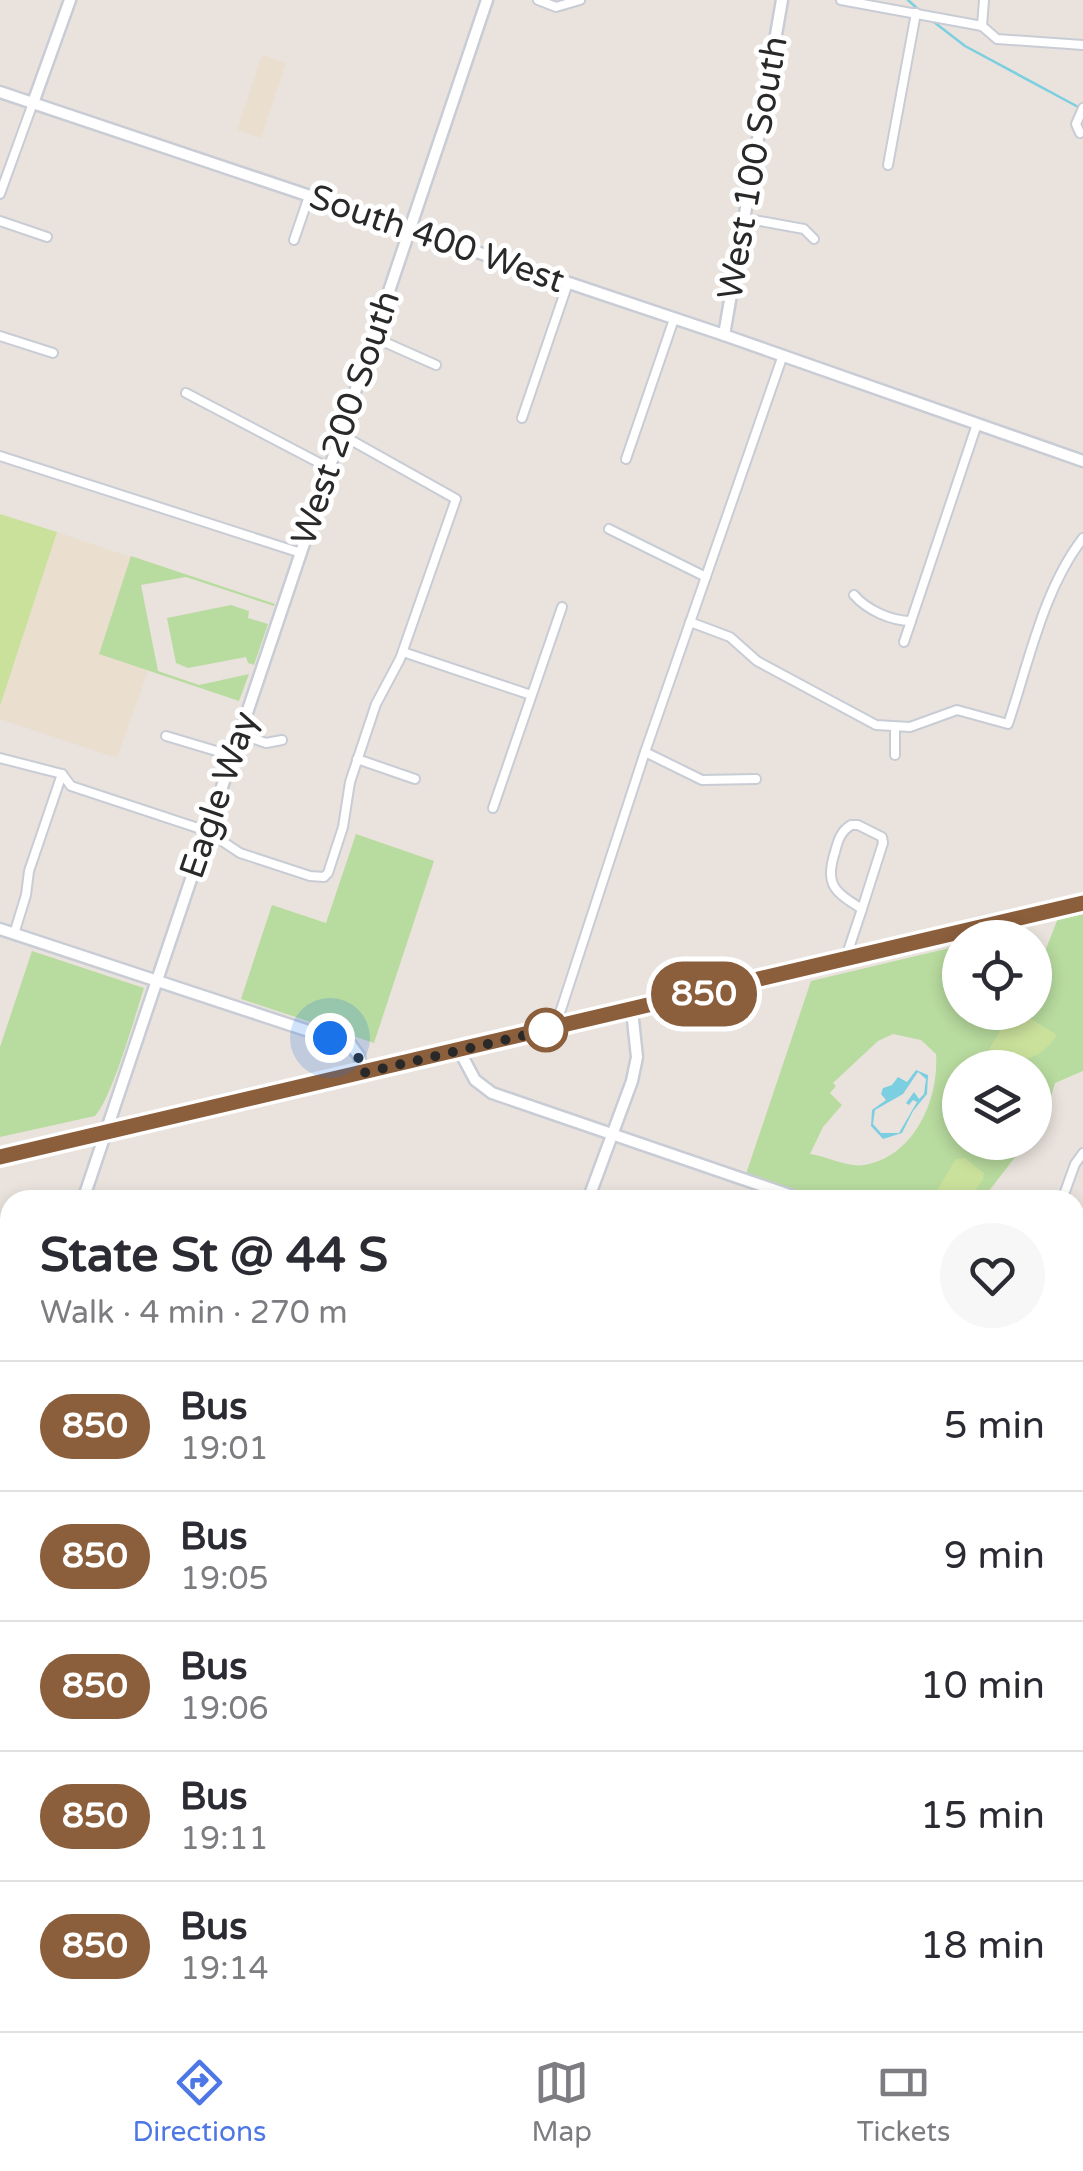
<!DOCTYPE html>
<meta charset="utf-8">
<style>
:root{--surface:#fff;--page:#f7f7f7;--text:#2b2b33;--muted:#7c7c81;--line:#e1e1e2;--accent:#4e77e6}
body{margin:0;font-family:"Varela Round",sans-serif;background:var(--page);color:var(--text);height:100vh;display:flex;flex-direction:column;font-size:38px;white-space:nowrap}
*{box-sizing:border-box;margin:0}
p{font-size:32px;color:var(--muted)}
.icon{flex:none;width:55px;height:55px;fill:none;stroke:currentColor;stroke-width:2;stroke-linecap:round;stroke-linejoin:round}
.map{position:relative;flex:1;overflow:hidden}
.sheet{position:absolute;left:0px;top:1190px;width:1085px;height:842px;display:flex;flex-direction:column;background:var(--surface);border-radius:30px 30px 0 0;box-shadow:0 5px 15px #0003}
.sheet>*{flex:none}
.badge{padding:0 20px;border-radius:32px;font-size:35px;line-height:65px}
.controls{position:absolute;left:942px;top:920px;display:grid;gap:20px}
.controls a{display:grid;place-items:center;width:110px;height:110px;border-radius:50%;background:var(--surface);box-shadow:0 5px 15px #0003;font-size:50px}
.you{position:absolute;width:50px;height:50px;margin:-25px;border:8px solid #fff;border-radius:50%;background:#1a73e8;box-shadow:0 0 0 15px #1a73e833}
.map>.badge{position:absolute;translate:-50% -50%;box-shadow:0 0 0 5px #fff}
.round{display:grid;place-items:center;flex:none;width:105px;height:105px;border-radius:52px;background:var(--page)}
.overview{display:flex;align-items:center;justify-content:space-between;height:170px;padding:0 40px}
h1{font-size:48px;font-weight:800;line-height:75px}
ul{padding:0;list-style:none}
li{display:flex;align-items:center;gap:30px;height:130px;padding:0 40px;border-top:2px solid var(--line)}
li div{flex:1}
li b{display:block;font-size:38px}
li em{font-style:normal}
li .badge{min-width:110px;font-weight:700;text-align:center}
.tab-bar{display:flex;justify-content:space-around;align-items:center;height:140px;border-top:2px solid var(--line);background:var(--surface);font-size:28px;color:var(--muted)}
.tab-bar a{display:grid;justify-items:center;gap:5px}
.tab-bar .active{color:var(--accent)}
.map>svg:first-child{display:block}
.education{fill:#eadece}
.green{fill:#b8db9f;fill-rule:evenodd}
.pitch{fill:#cae19c}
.water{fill:#7bcfe1;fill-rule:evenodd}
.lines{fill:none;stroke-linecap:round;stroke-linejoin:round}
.stream{stroke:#7bcfe1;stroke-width:2.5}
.street-casing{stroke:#c8ccd5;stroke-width:12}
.secondary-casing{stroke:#c8ccd5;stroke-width:15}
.primary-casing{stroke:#c3c3c3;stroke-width:16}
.street{stroke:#fff;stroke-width:8}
.secondary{stroke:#fff;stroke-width:10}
.primary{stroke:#e1bb6b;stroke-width:11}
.line-casing{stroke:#fff;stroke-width:22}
.line{stroke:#8b5e3c;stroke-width:15}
.walk{stroke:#292929;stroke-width:10;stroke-dasharray:0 18}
.stop-dot{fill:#fff;stroke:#8b5e3c;stroke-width:5}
.labels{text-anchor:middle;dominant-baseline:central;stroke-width:10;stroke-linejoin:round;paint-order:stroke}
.street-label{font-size:35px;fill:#292929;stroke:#fff}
</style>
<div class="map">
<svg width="1083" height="2031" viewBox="0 0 1083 2031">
<rect width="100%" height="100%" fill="#eae3dd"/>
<!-- education -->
<g class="education">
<polygon points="262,55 286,63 261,138 237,130"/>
<polygon points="57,532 131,557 99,653 148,671 117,758 0,719 0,706"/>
<polygon points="60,2022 132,2023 159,2031 57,2031"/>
</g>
<!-- green -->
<g class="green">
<polygon points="131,556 275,604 274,606 186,577 141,585 158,671 199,685 249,674 239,701 99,654"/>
<polygon points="231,605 249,611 248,618 268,624 254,665 248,663 246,657 188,668 176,663 167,618"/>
<polygon points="356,834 434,861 374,1043 241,999 272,905 326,923"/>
<path d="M 1062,908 L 1083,908 L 1083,1071 L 1055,1083 L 1045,1117 L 1035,1130 L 1035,1068 L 960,1068 L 960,1142 L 1026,1143 L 982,1200 L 804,1200 L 744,1180 L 811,981 L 958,946 L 960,1012 L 1035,1012 L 1035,977 ZM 893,1034 L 921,1040 L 936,1054 C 939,1100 914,1157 864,1165 C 849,1168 826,1156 810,1154 L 823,1127 L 842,1105 L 830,1093 L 836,1086 L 833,1083 L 878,1041 Z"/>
<path d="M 32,951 L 144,988 C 135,1016 112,1098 95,1116 L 0,1137 L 0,1047 Z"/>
<polygon points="0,1978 10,1982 10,2022 60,2023 57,2031 0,2031"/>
</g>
<!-- pitch -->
<g class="pitch">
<polygon points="0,514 57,532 0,706"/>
<path d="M 1011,1012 L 1021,1013 L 1057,1035 C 1040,1061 1015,1067 987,1053 Z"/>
<polygon points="965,1158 984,1173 983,1180 968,1200 931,1200 956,1159"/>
</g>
<!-- water -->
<path class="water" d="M 916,1070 L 928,1075 L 927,1094 L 913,1111 L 902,1133 L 883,1139 L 871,1126 L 872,1110 L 886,1100 L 881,1094 L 883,1088 L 892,1085 L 898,1077 L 907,1082 ZM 918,1072 L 926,1079 L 924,1094 L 919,1099 L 914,1092 L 906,1103 L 909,1105 L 913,1100 L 917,1102 L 899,1133 L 881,1133 L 873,1124 L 875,1110 L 903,1094 Z"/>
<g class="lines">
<!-- stream -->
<g class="stream">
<polyline points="908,0 920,11"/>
<polyline points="930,19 965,46 1082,109"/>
</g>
<!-- street casing -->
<g class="street-casing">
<g id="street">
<polyline points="538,0 556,7 580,0"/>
<polyline points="841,0 982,26 997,39 1083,45"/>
<polyline points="982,26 984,0"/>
<polyline points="1080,133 1076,124 1083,108"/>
<polyline points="888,165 916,13"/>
<polyline points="0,194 33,103"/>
<polyline points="743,218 804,229 814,239"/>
<polyline points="0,221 47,237"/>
<polyline points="294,240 309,196"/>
<polyline points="0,336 53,353"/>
<polyline points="373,337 436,365"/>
<polyline points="186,393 329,468"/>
<polyline points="522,418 568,283"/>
<polyline points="0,456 301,553"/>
<polyline points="626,459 674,319"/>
<polyline points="609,529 706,577"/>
<path d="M 854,595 C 867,610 891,621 911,621"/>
<path d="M 690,622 L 730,637 L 757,661 L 876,725 L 910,727 L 957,710 L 1008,724 C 1029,662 1043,590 1083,538"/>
<polyline points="904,642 977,424"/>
<polyline points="403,652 531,695"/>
<polyline points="895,728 895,755"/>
<polyline points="240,734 266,743 282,740"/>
<polyline points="166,736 233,756"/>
<polyline points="645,752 702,780 756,779"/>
<polyline points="0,758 62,774"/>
<polyline points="357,759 415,779"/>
<polyline points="62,774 71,786 207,831 240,853 310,876 324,877 328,873 343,827 350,782 376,704 400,659 456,499 340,434"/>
<polyline points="493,808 562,607"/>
<path d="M 851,825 L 858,825 L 882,837 L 883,843 L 862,909 C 835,892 824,885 835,852 C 838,840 841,831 851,825 Z"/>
<polyline points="14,934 26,895 29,871 62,774"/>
<polyline points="845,960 862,909"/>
<polyline points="555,1028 645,752 783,355"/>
<polyline points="1062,1200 1075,1164 1083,1153"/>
<polyline points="0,1339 10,1340"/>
<polyline points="0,1510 10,1514"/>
<polyline points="0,1971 10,1975"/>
<polyline points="142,2022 165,2031"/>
<polyline points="705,2031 708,2022"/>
</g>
</g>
<!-- secondary casing -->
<g class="secondary-casing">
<g id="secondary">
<polyline points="0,92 724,335 1083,461"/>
<polyline points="33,103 70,0"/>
<polyline points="724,335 782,0"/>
<polyline points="0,929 351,1045 359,1056 363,1073"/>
<polyline points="459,1050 475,1080 492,1093 804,1200"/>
<polyline points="83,1200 487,0"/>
<polyline points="588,1200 632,1081 637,1057 632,1011"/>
<polyline points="1075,1291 1083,1294"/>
<polyline points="0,1450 10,1420"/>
<polyline points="1075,1700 1083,1703"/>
<polyline points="0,1770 10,1773"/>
<polyline points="753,2022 779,2031"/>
<polyline points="286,2031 289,2022"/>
</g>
</g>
<!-- primary casing -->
<g class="primary-casing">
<polyline id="primary" points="0,1157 1083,903"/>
</g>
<!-- street -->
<use href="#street" class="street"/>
<!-- secondary -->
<use href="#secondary" class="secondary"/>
<!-- primary -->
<use href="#primary" class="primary"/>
</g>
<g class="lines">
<!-- line casing -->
<g class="line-casing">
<polyline id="line" points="0,1157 1083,903"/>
</g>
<!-- line -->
<use href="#line" class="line"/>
<!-- walk -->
<path class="walk" d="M 330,1038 C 352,1045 358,1050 363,1073 L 556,1028 L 546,1030"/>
</g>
<!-- markers -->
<circle class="stop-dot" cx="546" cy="1030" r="20"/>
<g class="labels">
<!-- street labels -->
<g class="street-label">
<text transform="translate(753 168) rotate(-80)">West 100 South</text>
<text transform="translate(437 239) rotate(19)">South 400 West</text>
<text transform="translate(346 418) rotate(-71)">West 200 South</text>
<text transform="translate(219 795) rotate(-71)">Eagle Way</text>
</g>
</g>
</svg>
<div class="controls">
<a><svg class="icon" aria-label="locate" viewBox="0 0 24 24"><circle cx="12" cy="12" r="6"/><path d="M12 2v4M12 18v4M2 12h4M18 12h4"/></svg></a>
<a><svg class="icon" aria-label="layers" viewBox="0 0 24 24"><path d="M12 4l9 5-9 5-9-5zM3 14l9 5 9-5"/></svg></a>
</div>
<div class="you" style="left:330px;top:1038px"></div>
<b class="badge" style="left:704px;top:994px;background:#8b5e3c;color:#fff">850</b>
<section class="sheet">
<div class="overview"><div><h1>State St @ 44 S</h1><p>Walk · 4 min · 270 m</p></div><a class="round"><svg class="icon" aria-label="heart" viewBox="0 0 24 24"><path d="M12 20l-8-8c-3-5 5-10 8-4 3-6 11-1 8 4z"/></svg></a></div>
<ul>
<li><span class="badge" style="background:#8b5e3c;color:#fff">850</span><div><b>Bus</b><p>19:01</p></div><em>5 min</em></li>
<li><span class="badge" style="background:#8b5e3c;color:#fff">850</span><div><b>Bus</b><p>19:05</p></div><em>9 min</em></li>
<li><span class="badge" style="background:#8b5e3c;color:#fff">850</span><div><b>Bus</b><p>19:06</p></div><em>10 min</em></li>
<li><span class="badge" style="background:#8b5e3c;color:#fff">850</span><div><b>Bus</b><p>19:11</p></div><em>15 min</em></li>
<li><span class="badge" style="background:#8b5e3c;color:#fff">850</span><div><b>Bus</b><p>19:14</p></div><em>18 min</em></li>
</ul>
</section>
</div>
<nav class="tab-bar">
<a class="active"><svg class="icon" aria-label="directions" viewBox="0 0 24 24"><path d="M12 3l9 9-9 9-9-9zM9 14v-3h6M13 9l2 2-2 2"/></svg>Directions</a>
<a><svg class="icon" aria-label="map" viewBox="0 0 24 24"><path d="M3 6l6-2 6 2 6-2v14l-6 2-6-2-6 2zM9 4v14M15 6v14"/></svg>Map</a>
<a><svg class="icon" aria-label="tickets" viewBox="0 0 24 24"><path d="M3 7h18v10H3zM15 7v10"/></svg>Tickets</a>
</nav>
